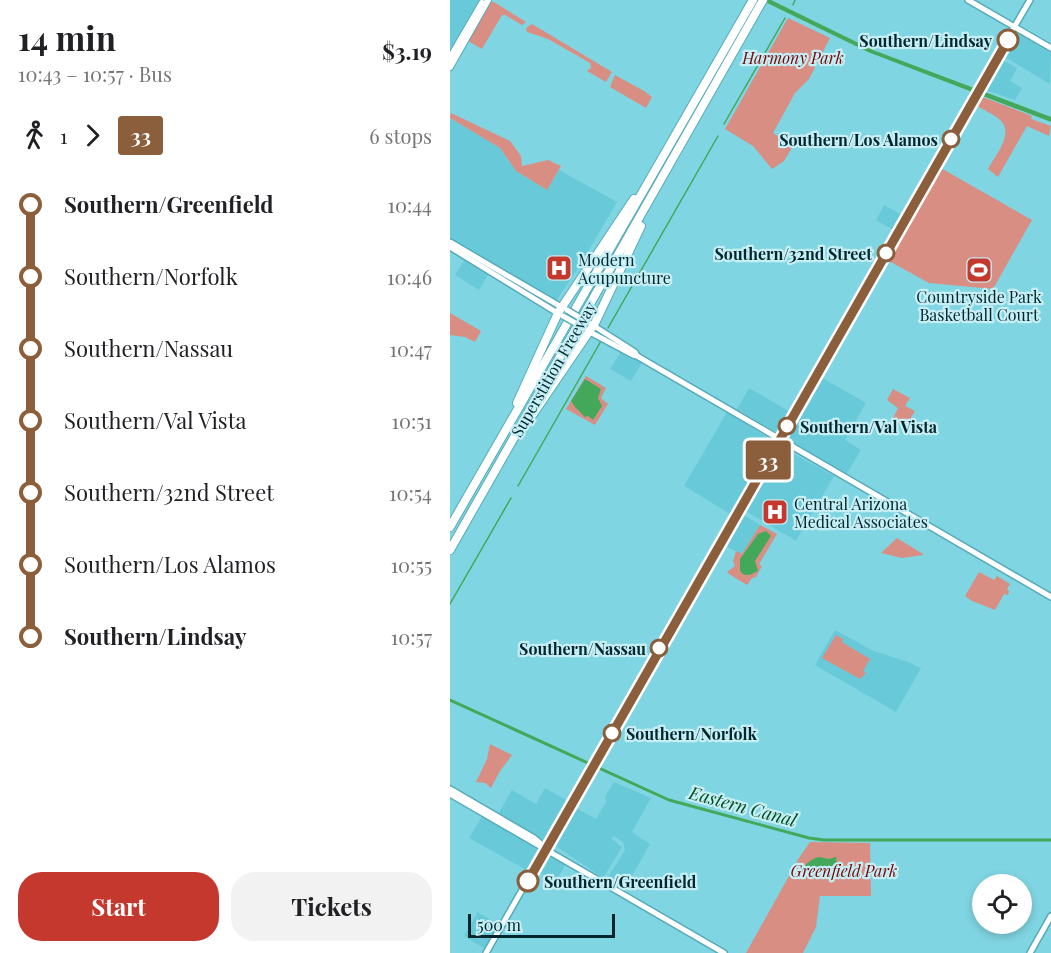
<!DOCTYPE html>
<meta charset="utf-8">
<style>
:root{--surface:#fff;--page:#f2f2f2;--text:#202124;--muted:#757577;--accent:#c5382e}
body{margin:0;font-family:"Playfair Display",serif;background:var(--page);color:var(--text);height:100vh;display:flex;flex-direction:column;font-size:22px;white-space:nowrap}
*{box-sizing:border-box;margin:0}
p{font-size:20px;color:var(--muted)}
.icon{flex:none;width:33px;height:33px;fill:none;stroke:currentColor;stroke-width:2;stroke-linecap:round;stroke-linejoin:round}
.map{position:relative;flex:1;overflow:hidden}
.side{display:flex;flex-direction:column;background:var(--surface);width:450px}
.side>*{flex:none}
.badge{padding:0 12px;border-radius:4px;font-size:21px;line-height:39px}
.tools{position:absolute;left:522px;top:874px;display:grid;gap:12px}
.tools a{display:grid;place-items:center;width:60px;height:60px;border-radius:50%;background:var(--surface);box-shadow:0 3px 9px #0003;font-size:30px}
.scale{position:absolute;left:18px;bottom:15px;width:147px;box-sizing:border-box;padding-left:6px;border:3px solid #01272c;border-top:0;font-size:16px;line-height:21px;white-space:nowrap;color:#01272c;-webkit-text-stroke:4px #c6eef5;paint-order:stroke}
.map>.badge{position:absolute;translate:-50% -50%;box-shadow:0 0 0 3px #fff}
.legs{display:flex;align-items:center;gap:9px;height:66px;padding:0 18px;font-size:20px}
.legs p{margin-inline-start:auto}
.overview{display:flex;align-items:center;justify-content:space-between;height:102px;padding:0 18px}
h1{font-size:33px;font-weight:700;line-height:45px}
.cta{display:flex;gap:12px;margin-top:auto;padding:12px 18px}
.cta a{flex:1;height:69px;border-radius:24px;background:var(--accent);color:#fff;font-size:24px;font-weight:700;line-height:69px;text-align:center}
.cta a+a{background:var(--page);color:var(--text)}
ul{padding:0 18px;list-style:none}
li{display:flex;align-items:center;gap:21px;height:72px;font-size:22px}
li i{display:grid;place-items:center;width:9px;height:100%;margin:0 8px;background:currentColor}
li i::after{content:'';width:15px;height:15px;margin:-8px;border:4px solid;border-radius:50%;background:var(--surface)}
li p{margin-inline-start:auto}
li:first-child i{background:linear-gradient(#0000 50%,currentColor 0)}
li:last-child i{background:linear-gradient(currentColor 50%,#0000 0)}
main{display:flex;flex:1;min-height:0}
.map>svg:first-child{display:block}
.built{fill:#68cad9}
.green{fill:#d88e83}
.water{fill:#44a85b}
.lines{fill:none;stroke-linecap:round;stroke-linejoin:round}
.stream{stroke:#44a85b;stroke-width:1.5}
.canal{stroke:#44a85b;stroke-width:3}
.secondary-casing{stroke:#55abb8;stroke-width:8}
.primary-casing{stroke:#55abb8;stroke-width:8}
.motorway-casing{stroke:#55abb8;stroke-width:10}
.secondary{stroke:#fff;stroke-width:5}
.primary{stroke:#fff;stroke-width:6}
.motorway{stroke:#fff;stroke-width:8}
.secondary-bridge-casing{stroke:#55abb8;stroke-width:8;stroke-linecap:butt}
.secondary-bridge{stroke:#fff;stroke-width:5}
.line-1-casing{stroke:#fff;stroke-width:14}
.line-1{stroke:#8b5e3c;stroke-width:9}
.stop-1-dot{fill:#fff;stroke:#8b5e3c;stroke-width:3}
.labels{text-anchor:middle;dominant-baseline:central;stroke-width:4.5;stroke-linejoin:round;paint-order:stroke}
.stop-label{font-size:16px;font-weight:bold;fill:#01272c;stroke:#c6eef5;text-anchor:end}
.park-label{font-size:16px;font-style:italic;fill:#750606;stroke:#c6eef5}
.poi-label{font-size:16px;fill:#01272c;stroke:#c6eef5;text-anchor:start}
.street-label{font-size:16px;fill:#01272c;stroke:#c6eef5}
.water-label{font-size:18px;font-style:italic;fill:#024f1e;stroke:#c6eef5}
</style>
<main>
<section class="side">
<div class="overview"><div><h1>14 min</h1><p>10:43 – 10:57 · Bus</p></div><b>$3.19</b></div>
<div class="legs"><svg class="icon" aria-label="walk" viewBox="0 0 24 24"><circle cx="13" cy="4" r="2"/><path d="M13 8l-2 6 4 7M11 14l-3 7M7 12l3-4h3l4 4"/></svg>1<svg class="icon" aria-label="forward" viewBox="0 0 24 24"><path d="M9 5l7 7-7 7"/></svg><b class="badge" style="background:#8b5e3c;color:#fff">33</b><p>6 stops</p></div>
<ul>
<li><i style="color:#8b5e3c"></i><b>Southern/Greenfield</b><p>10:44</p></li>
<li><i style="color:#8b5e3c"></i><span>Southern/Norfolk</span><p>10:46</p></li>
<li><i style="color:#8b5e3c"></i><span>Southern/Nassau</span><p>10:47</p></li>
<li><i style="color:#8b5e3c"></i><span>Southern/Val Vista</span><p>10:51</p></li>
<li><i style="color:#8b5e3c"></i><span>Southern/32nd Street</span><p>10:54</p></li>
<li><i style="color:#8b5e3c"></i><span>Southern/Los Alamos</span><p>10:55</p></li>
<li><i style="color:#8b5e3c"></i><b>Southern/Lindsay</b><p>10:57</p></li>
</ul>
<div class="cta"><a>Start</a><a>Tickets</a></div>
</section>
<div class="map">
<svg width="601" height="953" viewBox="0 0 601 953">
<rect width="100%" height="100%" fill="#80d5e2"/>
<!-- built -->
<g class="built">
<polygon points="0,0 31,0 0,55"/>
<polygon points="566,32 601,53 600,84 553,56"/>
<polygon points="551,59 567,68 560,81 572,88 565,100 533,89"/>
<polygon points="0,118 50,148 66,171 97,190 109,170 167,202 129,267 106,301 0,239"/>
<polygon points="434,205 454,216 445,231 426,220"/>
<polygon points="15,259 39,273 29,290 5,275"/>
<polygon points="171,352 192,363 181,381 160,369"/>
<polygon points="369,376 416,403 395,440 411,450 396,475 334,439"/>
<polygon points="299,388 339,411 328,431 324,431 287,409"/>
<polygon points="277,412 324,442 282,515 234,486"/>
<polygon points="331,447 384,476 346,541 294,510"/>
<polygon points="292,514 310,525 292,555 273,544 288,516"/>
<polygon points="385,630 424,651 458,662 471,668 446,712 365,665"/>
<polygon points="164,782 201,798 182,832 200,844 174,890 157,879 175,850 173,842 163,836 162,839 172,847 153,878 104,845 124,807 146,819 156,802 155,797"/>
<polygon points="95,788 118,801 94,841 48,814 62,790 86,804"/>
<polygon points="33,815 89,851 78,871 19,838"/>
<polygon points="99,856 115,865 106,882 89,872"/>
<polygon points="28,912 48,925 35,949 14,936"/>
</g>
<!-- green -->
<g class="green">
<polygon points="41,2 44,2 76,22 72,25 55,15 52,15 32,49 18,41"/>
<polygon points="338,18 380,38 359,79 345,93 323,133 343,146 334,161 322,169 303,146 275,129"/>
<polygon points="82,24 162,72 156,82 137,71 141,68 140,63 98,39 77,32 76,28"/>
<polygon points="165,75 194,91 202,97 196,108 160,87"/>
<path d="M 530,96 L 582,116 L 581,119 L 601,126 L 599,136 L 577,126 L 548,177 L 538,169 C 545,156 565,133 550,120 C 543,113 532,110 525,104 Z"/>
<polygon points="1,113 60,141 71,156 72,166 98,160 111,166 97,190 66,171 50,148 0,118"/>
<polygon points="489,167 582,220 543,289 479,283 437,260 438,255"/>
<polygon points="0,313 31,331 25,342 15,337 0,335"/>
<polygon points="136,376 156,388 151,398 158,404 145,425 116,409"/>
<polygon points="443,389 460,398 455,406 465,411 455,428 442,420 448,408 437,400"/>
<polygon points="310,525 327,534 309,564 312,566 306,577 302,578 297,585 279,574 277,572 285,566 283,561 286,551 292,554"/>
<polygon points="447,538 473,554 473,555 452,558 431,553"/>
<polygon points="529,572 544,580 547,576 560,584 557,589 559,592 558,595 554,594 545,610 522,601 515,596"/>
<polygon points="386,635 393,639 392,642 420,659 413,671 416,673 410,679 372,658"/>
<polygon points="40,744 62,755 50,771 41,788 35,783 26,782 37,759"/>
<polygon points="360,842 420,843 421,896 370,896 366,927 353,953 296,953 349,858"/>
</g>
<!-- water -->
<g class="water">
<polygon points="311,0 321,0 423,50 601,117 601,122 418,52"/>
<polygon points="135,379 151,389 148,398 152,406 143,420 138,416 135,417 125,407 121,401"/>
<path d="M 316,531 L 321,536 L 305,561 L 308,571 C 302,574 294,579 290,570 L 290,559 L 308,534 Z"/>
<path d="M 369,857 L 379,859 L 386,857 L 387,866 L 381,870 L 364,871 L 348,879 L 348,876 C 353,867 359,859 369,857 Z"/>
</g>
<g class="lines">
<!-- stream -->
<g class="stream">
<polyline points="343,5 345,0"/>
<polyline points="274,124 335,18"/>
<polyline points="158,328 268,136"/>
<polyline points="68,486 151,341"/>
<polyline points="0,604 61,498"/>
</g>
<!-- canal -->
<polyline class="canal" points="0,700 219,800 359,838 374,840 601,840"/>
<!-- secondary casing -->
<g class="secondary-casing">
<g id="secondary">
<polyline points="518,0 601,48"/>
<polyline points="530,86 580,0"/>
<polyline points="0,242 113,308"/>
<polyline points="0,247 109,314"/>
<polyline points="141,324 185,352 187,356"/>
<polyline points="138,331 183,355 187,356 601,597"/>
<polyline points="0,789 84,838 97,849"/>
<polyline points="0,794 274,953"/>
<polyline points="36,953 532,84"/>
<polyline points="580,953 601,916"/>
</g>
</g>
<!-- primary casing -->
<g class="primary-casing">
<g id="primary">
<polyline points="0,58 32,3"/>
<polyline points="0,67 38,0"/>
</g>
</g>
<!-- motorway casing -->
<g class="motorway-casing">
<g id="motorway">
<polyline points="67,403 108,313 184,199"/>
<polyline points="81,417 145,323 191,226"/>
<polyline points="0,527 303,0"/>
<polyline points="0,550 313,0"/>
</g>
</g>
<!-- secondary -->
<use href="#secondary" class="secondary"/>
<!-- primary -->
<use href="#primary" class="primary"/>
<!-- motorway -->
<use href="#motorway" class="motorway"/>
<!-- secondary-bridge casing -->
<g class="secondary-bridge-casing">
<g id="secondary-bridge">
<polyline points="117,310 137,322"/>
<polyline points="113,316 134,328"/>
</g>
</g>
<!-- secondary-bridge -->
<use href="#secondary-bridge" class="secondary-bridge"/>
</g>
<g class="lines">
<!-- line-1 casing -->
<g class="line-1-casing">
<polyline id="line-1" points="78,881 558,40"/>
</g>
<!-- line-1 -->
<use href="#line-1" class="line-1"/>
</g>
<!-- icons -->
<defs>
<g id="hospital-square" transform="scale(1.35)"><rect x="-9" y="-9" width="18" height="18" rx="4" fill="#c5382e" stroke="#c6eef5"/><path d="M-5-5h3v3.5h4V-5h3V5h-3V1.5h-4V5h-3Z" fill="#fff"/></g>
<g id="stadium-square" transform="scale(1.35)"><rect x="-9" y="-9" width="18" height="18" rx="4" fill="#c5382e" stroke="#c6eef5"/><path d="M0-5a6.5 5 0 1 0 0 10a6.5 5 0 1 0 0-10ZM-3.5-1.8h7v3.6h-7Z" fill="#fff"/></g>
</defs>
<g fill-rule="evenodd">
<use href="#hospital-square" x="109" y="268"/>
<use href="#stadium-square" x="529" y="270"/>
<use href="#hospital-square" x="325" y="512"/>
</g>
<!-- markers -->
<g class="stop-1-dot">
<circle cx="558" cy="40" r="10"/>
<circle cx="501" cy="139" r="8"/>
<circle cx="436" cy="253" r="8"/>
<circle cx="337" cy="426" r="8"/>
<circle cx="209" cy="648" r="8"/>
<circle cx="162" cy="733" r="8"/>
<circle cx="78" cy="881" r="10"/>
</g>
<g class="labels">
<!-- stop labels -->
<g class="stop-label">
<text x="542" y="40">Southern/Lindsay</text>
<text x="488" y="139">Southern/Los Alamos</text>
<text x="422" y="253">Southern/32nd Street</text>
<text x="350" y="426" text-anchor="start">Southern/Val Vista</text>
<text x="196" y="648">Southern/Nassau</text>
<text x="176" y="733" text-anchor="start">Southern/Norfolk</text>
<text x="94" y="881" text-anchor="start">Southern/Greenfield</text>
</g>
<!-- park labels -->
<g class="park-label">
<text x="343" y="57">Harmony Park</text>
<text x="394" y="870">Greenfield Park</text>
</g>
<!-- poi labels -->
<g class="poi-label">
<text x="128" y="259">Modern<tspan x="128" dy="18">Acupuncture</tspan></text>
<text x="529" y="296" text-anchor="middle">Countryside Park<tspan x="529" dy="18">Basketball Court</tspan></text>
<text x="344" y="503">Central Arizona<tspan x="344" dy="18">Medical Associates</tspan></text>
</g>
<!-- street labels -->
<g class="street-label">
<text transform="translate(103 369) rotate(-60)">Superstition Freeway</text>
</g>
<!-- water labels -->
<g class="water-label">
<text transform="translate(293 806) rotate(15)">Eastern Canal</text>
</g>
</g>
</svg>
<div class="tools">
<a><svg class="icon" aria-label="locate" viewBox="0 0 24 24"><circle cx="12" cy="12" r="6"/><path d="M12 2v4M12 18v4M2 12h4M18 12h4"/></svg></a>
</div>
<div class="scale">500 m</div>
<b class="badge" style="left:318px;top:460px;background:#8b5e3c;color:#fff">33</b>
</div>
</main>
